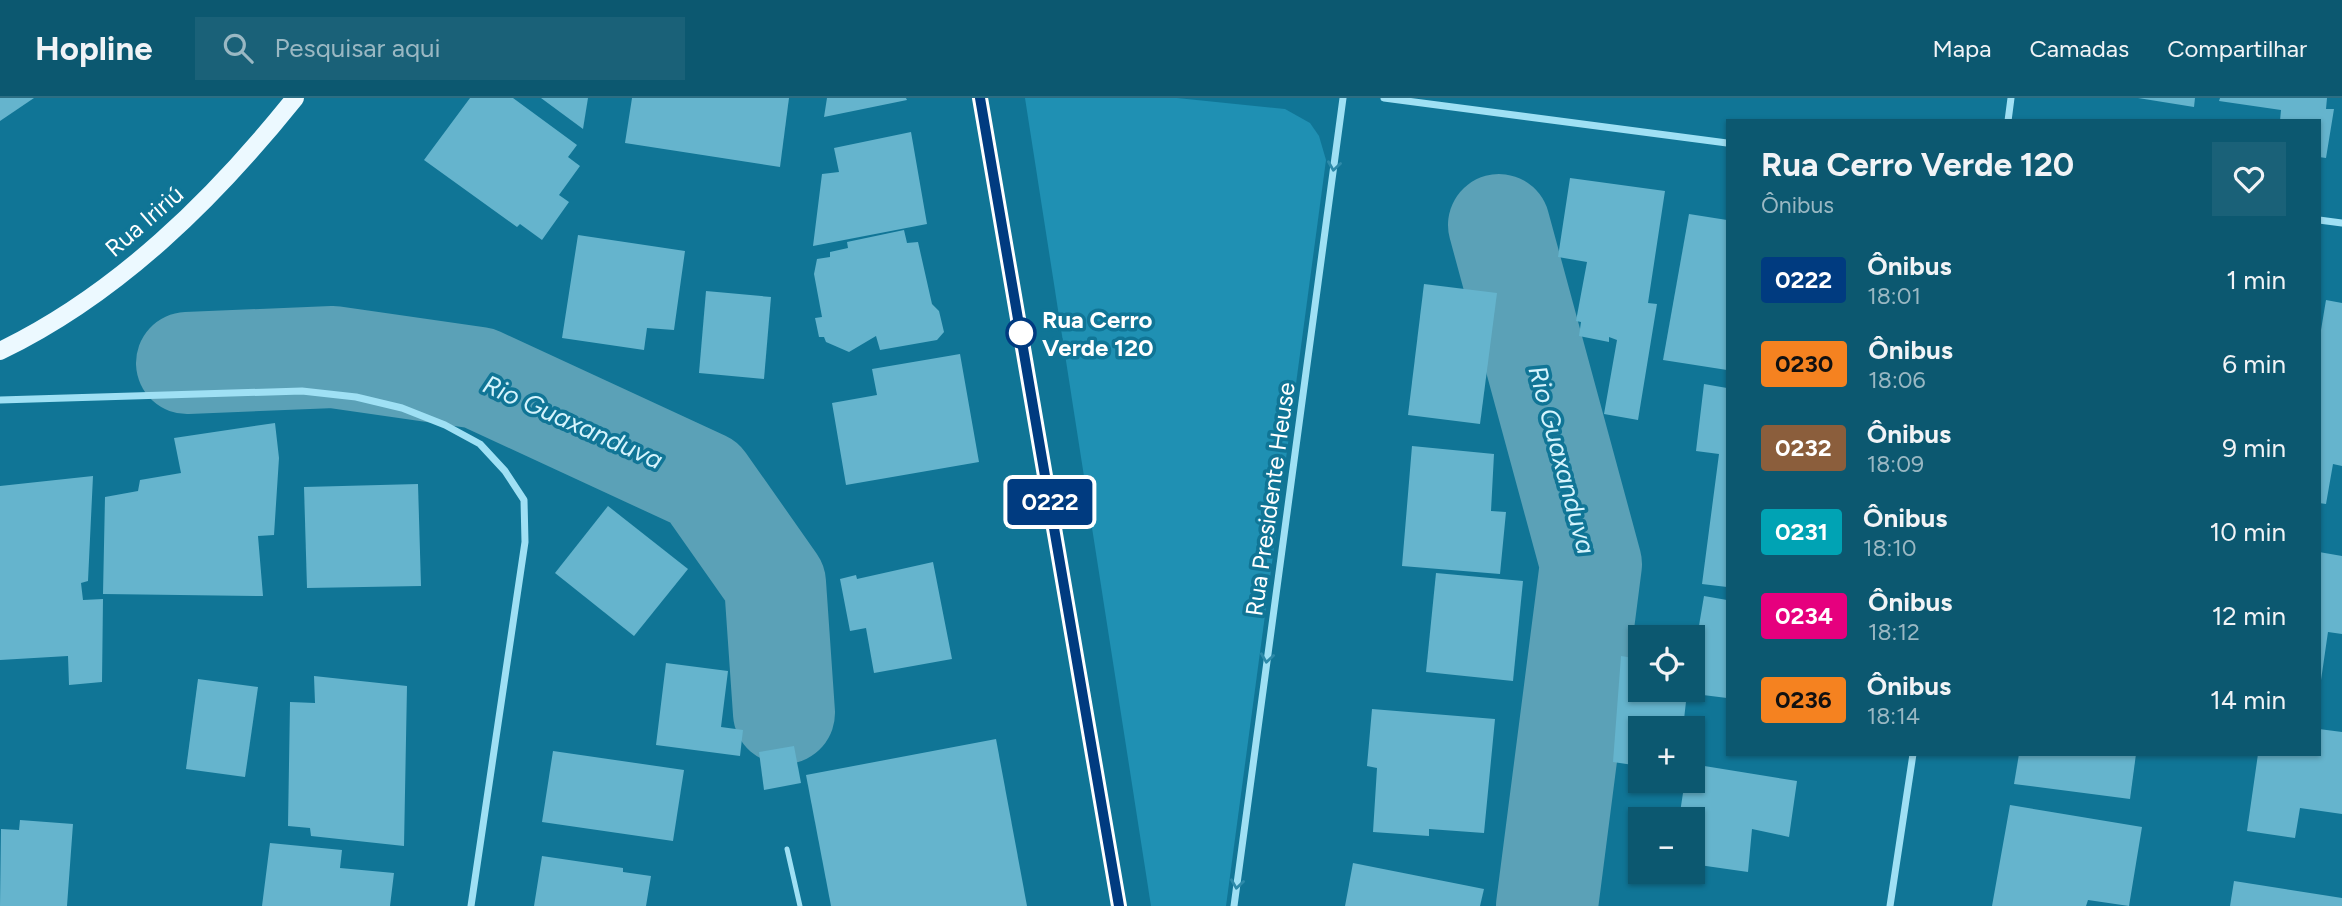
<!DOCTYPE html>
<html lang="pt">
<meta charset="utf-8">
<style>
:root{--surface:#0c5870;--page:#1a6178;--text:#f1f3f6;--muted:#9ab8c3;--line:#2c6e83}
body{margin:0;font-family:Figtree,sans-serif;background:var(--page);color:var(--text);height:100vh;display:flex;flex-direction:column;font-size:26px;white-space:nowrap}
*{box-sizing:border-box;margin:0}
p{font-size:23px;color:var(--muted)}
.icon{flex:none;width:38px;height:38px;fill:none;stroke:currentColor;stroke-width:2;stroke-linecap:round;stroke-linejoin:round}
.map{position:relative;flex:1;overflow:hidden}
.drawer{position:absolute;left:1726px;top:21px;width:595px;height:637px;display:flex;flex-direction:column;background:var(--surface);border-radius:0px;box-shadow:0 2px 5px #0004}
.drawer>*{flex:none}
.badge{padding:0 14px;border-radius:5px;font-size:24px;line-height:46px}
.fabs{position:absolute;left:1628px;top:527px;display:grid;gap:14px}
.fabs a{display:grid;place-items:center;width:77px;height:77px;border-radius:0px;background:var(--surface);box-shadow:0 2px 5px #0004;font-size:35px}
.map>.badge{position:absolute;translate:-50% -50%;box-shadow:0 0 0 4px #fff}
.round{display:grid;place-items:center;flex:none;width:74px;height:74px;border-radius:0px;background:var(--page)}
.summary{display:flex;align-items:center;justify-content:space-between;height:119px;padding:0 35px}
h1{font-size:33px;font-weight:700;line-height:52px}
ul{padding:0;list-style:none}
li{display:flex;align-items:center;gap:21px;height:84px;padding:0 35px}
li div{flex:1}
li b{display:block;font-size:26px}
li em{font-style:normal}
li .badge{min-width:77px;font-weight:700;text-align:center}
header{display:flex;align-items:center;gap:42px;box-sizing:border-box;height:98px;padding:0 35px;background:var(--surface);border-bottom:2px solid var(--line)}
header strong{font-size:33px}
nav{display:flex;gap:38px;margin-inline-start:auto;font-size:24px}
.search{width:490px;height:63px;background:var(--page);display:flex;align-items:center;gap:18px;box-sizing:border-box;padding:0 24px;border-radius:0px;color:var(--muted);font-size:26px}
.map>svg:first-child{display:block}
.green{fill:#1f90b3}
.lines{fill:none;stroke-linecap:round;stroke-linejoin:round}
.river{stroke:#5ba1b7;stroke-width:102}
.building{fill:#65b4cd}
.lane{stroke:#9fe0f4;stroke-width:5}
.street{stroke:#9fe0f4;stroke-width:7}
.primary{stroke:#ecf9ff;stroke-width:18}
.oneway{stroke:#2d8aa9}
.line-casing{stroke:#fff;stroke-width:16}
.line{stroke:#003b80;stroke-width:10}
.stop-dot{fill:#fff;stroke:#003b80;stroke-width:3.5}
.labels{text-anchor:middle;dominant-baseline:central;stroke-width:7;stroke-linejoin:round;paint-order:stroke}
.street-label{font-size:24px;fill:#fff;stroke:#107596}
.stop-label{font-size:24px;font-weight:bold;fill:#fff;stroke:#107596;text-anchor:start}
.water-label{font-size:26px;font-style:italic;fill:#d5f4fd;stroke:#107596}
</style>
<header>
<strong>Hopline</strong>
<div class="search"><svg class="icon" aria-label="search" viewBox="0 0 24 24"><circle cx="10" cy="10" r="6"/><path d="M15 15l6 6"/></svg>Pesquisar aqui</div>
<nav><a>Mapa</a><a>Camadas</a><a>Compartilhar</a></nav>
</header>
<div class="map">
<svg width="2342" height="808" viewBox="0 0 2342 808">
<rect width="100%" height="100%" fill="#107596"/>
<!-- green -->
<polygon class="green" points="1025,0 1177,0 1285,11 1310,25 1319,38 1326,62 1226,808 1151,808"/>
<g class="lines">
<!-- river -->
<g class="river">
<polyline points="1499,127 1591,466 1547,808"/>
<polyline points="187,265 333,259 479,280 704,384 775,485 784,615"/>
</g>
</g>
<!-- building -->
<g class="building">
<polygon points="0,0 34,0 0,23"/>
<polygon points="470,0 513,0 577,47 568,59 580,68 559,97 569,104 542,142 520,126 517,129 424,62"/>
<polygon points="541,0 588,0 583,31"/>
<polygon points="632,0 789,0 780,69 625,45"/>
<polygon points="827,0 906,0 907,2 824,19"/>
<polygon points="2138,0 2195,0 2194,9"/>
<polygon points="2220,0 2327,0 2326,11 2334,11 2326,60 2319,59 2319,23 2280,23 2281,12 2219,3"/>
<polygon points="911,34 927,126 813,148 822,76 839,74 834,50"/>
<polygon points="1570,80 1665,93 1648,205 1657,206 1638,322 1604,316 1617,242 1609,239 1609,244 1579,238 1581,224 1576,223 1587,164 1558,159"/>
<polygon points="1689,116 1727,122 1727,272 1663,262"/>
<polygon points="904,132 907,145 918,144 932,206 939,213 944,234 937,242 880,252 876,238 849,254 826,244 824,239 819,239 815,220 822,219 814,176 817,161 830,159 830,154 848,150 847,144"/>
<polygon points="578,137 685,153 674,232 647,230 644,252 562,240"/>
<polygon points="1424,186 1497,195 1480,326 1408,317"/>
<polygon points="706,193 771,199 764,281 699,275"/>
<polygon points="2326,202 2342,205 2342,368 2333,366 2326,406 2319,405 2319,244"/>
<polygon points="960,256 979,364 846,387 832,305 877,297 872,271"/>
<polygon points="1704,286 1727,290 1727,489 1702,486 1719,356 1696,353"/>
<polygon points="275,325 279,360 274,437 258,438 263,498 103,496 105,399 138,393 140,382 181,375 174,340"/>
<polygon points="1412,348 1494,356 1491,413 1506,414 1500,476 1402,468"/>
<polygon points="93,378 88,483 81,485 83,502 103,501 102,584 69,587 68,558 0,562 0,388"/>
<polygon points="418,386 421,488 307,490 304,389"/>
<polygon points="608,408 688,471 634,538 555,475"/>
<polygon points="2319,454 2342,458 2342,536 2328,534 2320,589"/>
<polygon points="933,464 952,561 874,575 866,530 850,533 840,481 856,477 857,481"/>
<polygon points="1436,475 1523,483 1513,583 1426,574"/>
<polygon points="1704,498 1727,502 1727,600 1687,595 1683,630 1640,630 1640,668 1613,664 1621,558 1640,561 1640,592 1692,592 1692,569"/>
<polygon points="666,565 728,573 721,629 743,632 740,658 656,647"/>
<polygon points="314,578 407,588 404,748 311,738 310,730 288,728 290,604 315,605"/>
<polygon points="198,581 258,589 245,679 186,671"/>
<polygon points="1372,611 1495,621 1484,735 1429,731 1429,738 1373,734 1377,670 1367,668"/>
<polygon points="2319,631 2342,634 2342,716 2300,710 2295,740 2247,733 2258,656 2319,656"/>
<polygon points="996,641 1027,808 831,808 806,677"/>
<polygon points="794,648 801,685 764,692 759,654"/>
<polygon points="553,653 684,672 673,743 542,724"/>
<polygon points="2019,656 2136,656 2130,701 2014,686"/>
<polygon points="1692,666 1797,683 1789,739 1752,731 1748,774 1692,766 1692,721 1679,721 1685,682 1692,682"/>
<polygon points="2010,707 2142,729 2129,808 2088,802 2086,808 1992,808"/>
<polygon points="20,722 73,726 67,808 0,808 1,731 19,732"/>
<polygon points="270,745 342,752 340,770 394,775 390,808 262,808"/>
<polygon points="542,758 623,770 623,774 651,778 646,808 534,808"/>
<polygon points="1353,765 1484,791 1480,808 1345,808"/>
<polygon points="2234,783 2342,800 2342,808 2230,808"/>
</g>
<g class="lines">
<!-- lane -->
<polyline class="lane" points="787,751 800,808"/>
<!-- street -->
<g class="street">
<polyline points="980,0 1119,808"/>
<polyline points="1384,0 1727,45"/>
<polyline points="2008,23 2011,0"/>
<polyline points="2319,122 2342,125"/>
<polyline points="0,302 302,293 356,299 402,310 445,327 480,346 505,373 524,402 525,444 471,808"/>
<polyline points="1234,808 1343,0"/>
<polyline points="1890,808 1913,656"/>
</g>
<!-- primary -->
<path class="primary" d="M 0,253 C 118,196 214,101 295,0"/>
</g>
<!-- one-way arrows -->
<defs><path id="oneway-chevron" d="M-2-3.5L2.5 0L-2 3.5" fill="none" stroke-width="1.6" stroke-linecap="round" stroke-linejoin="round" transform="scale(1.75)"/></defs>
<g class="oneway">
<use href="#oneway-chevron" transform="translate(1334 68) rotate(98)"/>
<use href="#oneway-chevron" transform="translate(1267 560) rotate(98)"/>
<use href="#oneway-chevron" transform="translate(1237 786) rotate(98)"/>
</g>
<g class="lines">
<!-- line casing -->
<g class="line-casing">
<polyline id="line" points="980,0 1119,808"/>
</g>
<!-- line -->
<use href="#line" class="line"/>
</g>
<!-- markers -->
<circle class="stop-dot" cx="1021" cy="235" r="14"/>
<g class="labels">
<!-- street labels -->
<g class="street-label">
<text transform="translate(144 123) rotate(-41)">Rua Iririú</text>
<text transform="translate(1270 401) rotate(-82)">Rua Presidente Heuse</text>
</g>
<!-- stop labels -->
<g class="stop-label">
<text x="1042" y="221">Rua Cerro<tspan x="1042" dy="28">Verde 120</tspan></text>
</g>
<!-- water labels -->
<g class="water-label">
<text transform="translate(573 324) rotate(24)">Rio Guaxanduva</text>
<text transform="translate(1562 362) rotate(75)">Rio Guaxanduva</text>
</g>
</g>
</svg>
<div class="fabs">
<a><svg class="icon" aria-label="locate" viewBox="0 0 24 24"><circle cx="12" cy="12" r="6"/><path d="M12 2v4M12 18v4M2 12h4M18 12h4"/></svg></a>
<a>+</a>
<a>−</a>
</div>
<b class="badge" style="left:1050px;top:404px;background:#003b80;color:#fff">0222</b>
<section class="drawer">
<div class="summary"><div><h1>Rua Cerro Verde 120</h1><p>Ônibus</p></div><a class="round"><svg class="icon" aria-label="heart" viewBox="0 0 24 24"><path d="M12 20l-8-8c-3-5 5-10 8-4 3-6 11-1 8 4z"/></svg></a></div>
<ul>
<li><span class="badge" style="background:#003b80;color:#fff">0222</span><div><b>Ônibus</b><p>18:01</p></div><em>1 min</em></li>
<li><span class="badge" style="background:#f58220;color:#111">0230</span><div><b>Ônibus</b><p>18:06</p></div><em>6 min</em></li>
<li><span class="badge" style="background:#8b5e3c;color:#fff">0232</span><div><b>Ônibus</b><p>18:09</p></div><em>9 min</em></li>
<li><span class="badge" style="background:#00a3b4;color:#fff">0231</span><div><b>Ônibus</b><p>18:10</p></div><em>10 min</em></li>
<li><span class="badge" style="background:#e6007e;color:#fff">0234</span><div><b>Ônibus</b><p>18:12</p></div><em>12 min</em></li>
<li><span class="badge" style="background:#f58220;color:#111">0236</span><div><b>Ônibus</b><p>18:14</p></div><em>14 min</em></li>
</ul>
</section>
</div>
